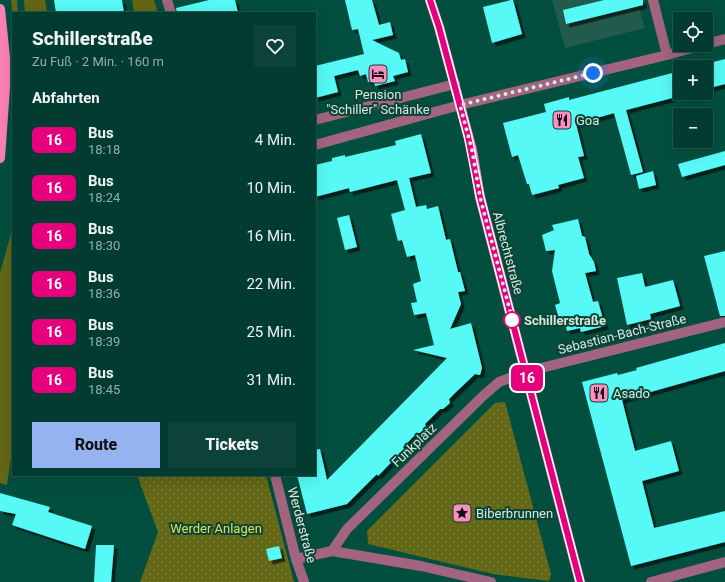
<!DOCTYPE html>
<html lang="de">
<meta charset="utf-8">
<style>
:root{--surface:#023b2f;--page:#0c4237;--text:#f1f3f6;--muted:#96adaa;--line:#23554b;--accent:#95b2f1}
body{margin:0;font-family:Roboto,sans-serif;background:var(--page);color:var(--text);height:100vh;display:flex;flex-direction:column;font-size:15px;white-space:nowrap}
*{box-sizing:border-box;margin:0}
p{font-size:13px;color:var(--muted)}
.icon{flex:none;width:22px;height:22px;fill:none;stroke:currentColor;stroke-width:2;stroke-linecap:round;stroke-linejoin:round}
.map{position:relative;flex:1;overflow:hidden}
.side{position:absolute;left:12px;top:12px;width:304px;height:464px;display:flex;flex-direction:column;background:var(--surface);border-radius:0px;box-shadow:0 4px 16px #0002,0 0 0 1px var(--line)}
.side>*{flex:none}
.badge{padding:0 8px;border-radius:6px;font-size:14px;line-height:26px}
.tools{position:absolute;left:673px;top:12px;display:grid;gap:8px}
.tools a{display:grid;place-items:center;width:40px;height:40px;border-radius:0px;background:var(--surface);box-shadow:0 4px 16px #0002,0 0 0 1px var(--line);font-size:20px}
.you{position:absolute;width:20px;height:20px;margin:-10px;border:3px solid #fff;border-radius:50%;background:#1a73e8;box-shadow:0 0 0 6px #1a73e833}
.map>.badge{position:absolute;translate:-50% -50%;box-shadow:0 0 0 2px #fff}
h2{padding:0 20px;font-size:15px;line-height:36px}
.round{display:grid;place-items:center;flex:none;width:42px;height:42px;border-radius:0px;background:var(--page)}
.overview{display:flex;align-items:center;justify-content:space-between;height:68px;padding:0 20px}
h1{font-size:19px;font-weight:800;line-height:30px}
.button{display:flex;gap:8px;margin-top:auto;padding:8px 20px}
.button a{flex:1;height:46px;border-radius:0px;background:var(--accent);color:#111;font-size:16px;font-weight:800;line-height:46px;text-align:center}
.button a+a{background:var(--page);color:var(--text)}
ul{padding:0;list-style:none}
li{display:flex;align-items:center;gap:12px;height:48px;padding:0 20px}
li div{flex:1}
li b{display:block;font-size:15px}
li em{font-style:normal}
li .badge{min-width:44px;font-weight:700;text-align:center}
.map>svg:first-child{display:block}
.built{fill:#225b4c}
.grass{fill:#636716}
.park{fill:url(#park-dots)}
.building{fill:#56f9f6;filter:url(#shadow)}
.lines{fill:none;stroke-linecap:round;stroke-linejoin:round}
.minor{stroke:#a2647f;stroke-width:10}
.major{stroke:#fd80b9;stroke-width:10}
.line-casing{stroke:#fff;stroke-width:9}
.line{stroke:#e6007e;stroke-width:6}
.walk{stroke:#cdede2;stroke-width:4;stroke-dasharray:0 7.2}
.stop-dot{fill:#fff;stroke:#e6007e;stroke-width:2}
.labels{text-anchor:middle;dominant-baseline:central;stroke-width:4;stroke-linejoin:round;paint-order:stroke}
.poi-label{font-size:13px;fill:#cdede2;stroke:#0e4235;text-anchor:start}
.street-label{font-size:13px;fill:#cdede2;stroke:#0e4235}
.stop-label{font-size:13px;font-weight:bold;fill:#cdede2;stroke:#0e4235;text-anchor:start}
.park-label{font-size:13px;fill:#dae455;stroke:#0e4235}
</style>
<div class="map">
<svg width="725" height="582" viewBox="0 0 725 582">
<defs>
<pattern id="park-dots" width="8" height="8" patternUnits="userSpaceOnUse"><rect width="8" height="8" fill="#636716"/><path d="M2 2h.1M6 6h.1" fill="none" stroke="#787d38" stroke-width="1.8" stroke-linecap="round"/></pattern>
<filter id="shadow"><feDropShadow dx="3.5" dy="3.5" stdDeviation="0" flood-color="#0009"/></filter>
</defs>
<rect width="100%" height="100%" fill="#034f3f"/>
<!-- built -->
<polygon class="built" points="552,0 637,0 645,28 565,48"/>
<!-- grass -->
<g class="grass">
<polygon points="11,0 17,0 18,13 13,13 13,19"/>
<polygon points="24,0 45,0 47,13 25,13"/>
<polygon points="132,0 154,0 158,13 134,13"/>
<polygon points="12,230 13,231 13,451 12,451 7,485 0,483 0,273"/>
</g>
<!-- park -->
<g class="park">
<polygon points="505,402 551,574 549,581 493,574 368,544 367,531 495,403"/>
<polygon points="137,475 266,475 294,582 140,582 158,532"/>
</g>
<!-- building -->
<g class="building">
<polygon points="54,0 122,0 124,13 56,13"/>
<polygon points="209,0 235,0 238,13 177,13 176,8"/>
<polygon points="345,0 372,0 379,25 390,22 393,35 372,40 399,53 401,60 405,59 408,72 393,76 395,81 375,86 374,81 368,82 366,74 360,76 358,70 334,76 338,92 315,98 315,66 364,54 358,29 352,30"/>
<polygon points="511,0 513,0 522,34 492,43 483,7"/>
<polygon points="604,0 643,0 643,5 566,24 563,10"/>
<polygon points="725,59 725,84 706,89 706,64"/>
<polygon points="680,71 680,96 626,110 643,172 631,175 614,113 576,124 584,156 578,157 584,178 558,185 559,188 532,195 529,184 527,184 518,155 512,157 503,123 546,112 544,104 569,97 569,100"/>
<polygon points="421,134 431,173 409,178 416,207 426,205 427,209 438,206 446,240 450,239 458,272 460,272 465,291 458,292 461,304 450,329 471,323 482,368 480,375 475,374 456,392 449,399 450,403 443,409 440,409 425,424 426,427 420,433 417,433 403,447 404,449 378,476 377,474 347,504 307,514 297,475 315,475 315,450 320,449 327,480 447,358 413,350 434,345 426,313 414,315 411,303 417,302 413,284 421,281 415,255 407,257 402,240 398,241 391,214 405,210 397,180 350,192 349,188 315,197 315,165 332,161 332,158 345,155 345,157 396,145 395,141"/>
<polygon points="725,151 725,165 682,177 678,164"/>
<polygon points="653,171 656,185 639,189 636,176"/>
<polygon points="349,215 357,247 345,250 337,218"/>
<polygon points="578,219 582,236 585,237 589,254 594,262 596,271 585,273 593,302 598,301 605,326 581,332 580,328 567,331 564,318 559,319 555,305 560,303 552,271 555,250 546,251 542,235 554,230 552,225"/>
<polygon points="725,251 725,316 720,316 704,256"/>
<polygon points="642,273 645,287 673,280 680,306 650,314 651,319 627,325 617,278"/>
<polygon points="725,343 725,371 622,400 635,451 671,441 679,471 642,481 654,528 725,511 725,542 631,566 582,382 617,373 618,375 637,370 636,368"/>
<polygon points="0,493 50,507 48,512 92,526 85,549 12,525 16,514 0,511"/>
<polygon points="96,545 114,545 111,582 94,582"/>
<polygon points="279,546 282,558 269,561 266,549"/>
</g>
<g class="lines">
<!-- minor -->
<g class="minor">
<polyline points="167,0 171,13"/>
<polyline points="653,0 667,55"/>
<polyline points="706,44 725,39"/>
<polyline points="315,120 455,84"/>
<polyline points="315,145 460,105 667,55 703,45"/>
<polyline points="275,475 296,559 304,582"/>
<polyline points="332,551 347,529 483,396 499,382 525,372 725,322"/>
<polyline points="296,559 332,551 421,566 491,582"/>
<polyline points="651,582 725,562"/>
</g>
<!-- major -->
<g class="major">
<polyline points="430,0 439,27 472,150 480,197 580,582"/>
<polyline points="0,9 5,57 5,88 0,158"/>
</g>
</g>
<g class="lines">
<!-- line casing -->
<g class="line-casing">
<polyline id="line" points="430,0 439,27 468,136 480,197 580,582"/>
</g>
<!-- line -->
<use href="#line" class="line"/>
<!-- walk -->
<polyline class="walk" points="512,320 514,326 480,197 472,150 460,105 593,73"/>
</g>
<!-- icons -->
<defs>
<g id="hotel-square" transform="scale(1)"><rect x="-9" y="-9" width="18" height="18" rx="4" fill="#fd8ec0" stroke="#0e4235"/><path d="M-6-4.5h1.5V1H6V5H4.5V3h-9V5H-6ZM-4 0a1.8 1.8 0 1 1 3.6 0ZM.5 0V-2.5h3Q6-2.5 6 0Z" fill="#111"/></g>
<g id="restaurant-square" transform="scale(1)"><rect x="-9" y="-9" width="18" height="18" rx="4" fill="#fd8ec0" stroke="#0e4235"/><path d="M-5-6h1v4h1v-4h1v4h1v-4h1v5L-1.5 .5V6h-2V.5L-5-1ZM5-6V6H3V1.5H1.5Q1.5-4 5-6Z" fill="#111"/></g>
<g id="sight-square" transform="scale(1)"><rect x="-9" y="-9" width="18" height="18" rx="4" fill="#fd8ec0" stroke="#0e4235"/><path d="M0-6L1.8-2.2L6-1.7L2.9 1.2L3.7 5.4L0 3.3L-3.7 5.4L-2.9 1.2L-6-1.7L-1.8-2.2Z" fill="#111"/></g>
</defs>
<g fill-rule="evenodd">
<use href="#hotel-square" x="378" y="74"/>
<use href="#restaurant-square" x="562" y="120"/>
<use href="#restaurant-square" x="599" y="393"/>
<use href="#sight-square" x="462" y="513"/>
</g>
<!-- markers -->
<circle class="stop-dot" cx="512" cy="320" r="8"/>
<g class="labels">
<!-- poi labels -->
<g class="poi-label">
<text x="378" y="94" text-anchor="middle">Pension<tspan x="378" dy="15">"Schiller" Schänke</tspan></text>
<text x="576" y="120">Goa</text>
<text x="613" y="393">Asado</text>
<text x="476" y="513">Biberbrunnen</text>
</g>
<!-- street labels -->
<g class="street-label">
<text transform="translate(508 253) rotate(75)">Albrechtstraße</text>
<text transform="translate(622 334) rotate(-14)">Sebastian-Bach-Straße</text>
<text transform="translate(414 445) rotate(-44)">Funkplatz</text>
<text transform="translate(302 525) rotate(75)">Werderstraße</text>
</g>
<!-- stop labels -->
<g class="stop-label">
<text x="524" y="320">Schillerstraße</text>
</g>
<!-- park labels -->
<g class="park-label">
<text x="216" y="528">Werder Anlagen</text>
</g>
</g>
</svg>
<div class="tools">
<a><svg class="icon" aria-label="locate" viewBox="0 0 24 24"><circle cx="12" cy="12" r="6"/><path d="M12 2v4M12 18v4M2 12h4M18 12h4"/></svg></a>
<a>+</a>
<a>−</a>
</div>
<div class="you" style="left:593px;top:73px"></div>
<b class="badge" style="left:527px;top:378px;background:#e6007e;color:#fff">16</b>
<section class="side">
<div class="overview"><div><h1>Schillerstraße</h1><p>Zu Fuß · 2 Min. · 160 m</p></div><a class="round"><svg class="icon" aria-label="heart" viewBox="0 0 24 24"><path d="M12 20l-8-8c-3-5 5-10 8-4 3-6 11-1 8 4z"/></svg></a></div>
<h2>Abfahrten</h2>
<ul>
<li><span class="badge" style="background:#e6007e;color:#fff">16</span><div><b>Bus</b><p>18:18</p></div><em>4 Min.</em></li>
<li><span class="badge" style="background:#e6007e;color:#fff">16</span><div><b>Bus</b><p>18:24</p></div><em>10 Min.</em></li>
<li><span class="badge" style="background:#e6007e;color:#fff">16</span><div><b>Bus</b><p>18:30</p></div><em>16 Min.</em></li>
<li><span class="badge" style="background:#e6007e;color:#fff">16</span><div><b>Bus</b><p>18:36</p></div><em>22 Min.</em></li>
<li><span class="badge" style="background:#e6007e;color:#fff">16</span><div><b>Bus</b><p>18:39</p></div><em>25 Min.</em></li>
<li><span class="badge" style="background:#e6007e;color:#fff">16</span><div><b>Bus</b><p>18:45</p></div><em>31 Min.</em></li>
</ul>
<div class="button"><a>Route</a><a>Tickets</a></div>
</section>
</div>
